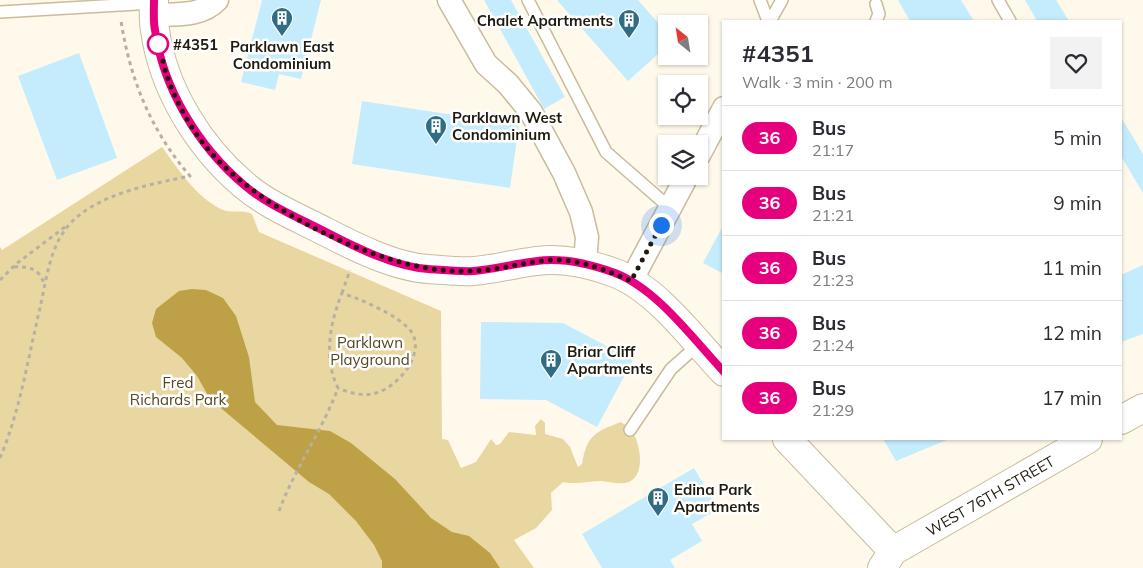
<!DOCTYPE html>
<meta charset="utf-8">
<style>
:root{--surface:#fff;--page:#f2f2f3;--text:#2b2b33;--muted:#7c7c81;--line:#e1e1e2}
body{margin:0;font-family:Mulish,sans-serif;background:var(--page);color:var(--text);height:100vh;display:flex;flex-direction:column;font-size:19px;white-space:nowrap}
*{box-sizing:border-box;margin:0}
p{font-size:16px;color:var(--muted)}
.icon{flex:none;width:28px;height:28px;fill:none;stroke:currentColor;stroke-width:2;stroke-linecap:round;stroke-linejoin:round}
.map{position:relative;flex:1;overflow:hidden}
.panel{position:absolute;left:722px;top:20px;width:400px;height:420px;display:flex;flex-direction:column;background:var(--surface);border-radius:0px;box-shadow:0 1px 4px #0004}
.panel>*{flex:none}
.badge{padding:0 10px;border-radius:16px;font-size:18px;line-height:32px}
.needle{width:32px;rotate:330deg}
.controls{position:absolute;left:658px;top:15px;display:grid;gap:10px}
.controls a{display:grid;place-items:center;width:50px;height:50px;border-radius:0px;background:var(--surface);box-shadow:0 1px 4px #0004;font-size:25px}
.you{position:absolute;width:25px;height:25px;margin:-12px;border:4px solid #fff;border-radius:50%;background:#1a73e8;box-shadow:0 0 0 8px #1a73e833}
.map>.badge{position:absolute;translate:-50% -50%;box-shadow:0 0 0 2px #fff}
.round{display:grid;place-items:center;flex:none;width:52px;height:52px;border-radius:0px;background:var(--page)}
.summary{display:flex;align-items:center;justify-content:space-between;height:85px;padding:0 20px}
h1{font-size:24px;font-weight:700;line-height:38px}
ul{padding:0;list-style:none}
li{display:flex;align-items:center;gap:15px;height:65px;padding:0 20px;border-top:1px solid var(--line)}
li div{flex:1}
li b{display:block;font-size:19px}
li em{font-style:normal}
li .badge{min-width:55px;font-weight:700;text-align:center}
.map>svg:first-child{display:block}
.green{fill:#e9d7a2}
.water{fill:#bea146}
.building{fill:#c5ecfc}
.lines{fill:none;stroke-linecap:round;stroke-linejoin:round}
.lane-casing{stroke:#c8bc9b;stroke-width:14}
.street-casing{stroke:#c8bc9b;stroke-width:25}
.secondary-casing{stroke:#c8bc9b;stroke-width:30}
.path{stroke:#b6b1a4;stroke-width:3;stroke-dasharray:4 4;stroke-linecap:butt}
.lane{stroke:#fff;stroke-width:11}
.street{stroke:#fff;stroke-width:22}
.secondary{stroke:#fff;stroke-width:28}
.line-casing{stroke:#fff;stroke-width:11}
.line{stroke:#e6007e;stroke-width:8}
.walk{stroke:#201b0f;stroke-width:5;stroke-dasharray:0 9}
.stop-dot{fill:#fff;stroke:#e6007e;stroke-width:2.5}
.labels{text-anchor:middle;dominant-baseline:central;stroke-width:5;stroke-linejoin:round;paint-order:stroke}
.poi-label{font-size:15px;font-weight:bold;fill:#201b0f;stroke:#fff;text-anchor:start}
.stop-label{font-size:15px;font-weight:bold;fill:#201b0f;stroke:#fff;text-anchor:start}
.park-label{font-size:15px;fill:#544721;stroke:#fff}
.street-label{font-size:15px;fill:#201b0f;stroke:#fff}
</style>
<div class="map">
<svg width="1143" height="568" viewBox="0 0 1143 568">
<rect width="100%" height="100%" fill="#fef9eb"/>
<!-- green -->
<path class="green" d="M 162,147 C 179,170 195,196 221,209 C 230,214 242,209 252,214 L 259,232 L 441,311 L 442,439 L 448,440 L 461,468 L 476,462 L 491,439 L 496,445 L 500,444 L 509,432 L 536,435 L 535,426 L 541,419 L 545,423 L 545,434 L 563,439 L 570,447 L 578,467 L 582,464 C 587,435 595,432 621,422 C 625,425 631,428 633,433 C 640,444 646,474 629,482 C 621,485 611,482 602,481 C 588,481 577,485 563,482 L 551,493 L 552,510 L 536,528 L 514,540 L 534,568 L 0,568 L 0,247 L 2,250 Z"/>
<!-- water -->
<polygon class="water" points="192,289 206,290 223,298 236,316 249,357 255,402 277,425 330,431 351,443 395,479 431,518 452,532 469,536 490,553 500,568 382,568 382,561 374,545 356,521 329,494 309,482 210,399 197,376 182,358 156,337 152,323 156,309 179,291"/>
<!-- building -->
<g class="building">
<polygon points="262,0 321,0 301,79 279,74 275,90 241,82"/>
<polygon points="484,0 511,0 565,97 544,109"/>
<polygon points="557,0 638,0 666,32 666,47 628,81"/>
<polygon points="898,0 961,0 974,21 910,21"/>
<polygon points="1025,0 1056,0 1069,21 1037,21"/>
<polygon points="79,53 117,158 57,180 18,76"/>
<polygon points="362,101 519,125 510,188 352,164"/>
<polygon points="1121,117 1143,154 1143,193 1121,156"/>
<polygon points="724,224 724,274 703,263"/>
<polygon points="1143,265 1143,334 1121,342 1121,275"/>
<polygon points="481,322 563,323 633,360 597,427 546,400 480,399"/>
<polygon points="883,439 949,439 896,461"/>
<polygon points="694,468 718,509 692,524 702,541 670,560 675,568 602,568 582,534"/>
</g>
<g class="lines">
<!-- lane casing -->
<g class="lane-casing">
<g id="lane">
<polyline points="528,0 606,152 670,208"/>
<polyline points="760,0 768,21"/>
<polyline points="998,0 1010,21"/>
<polyline points="876,4 879,14 876,21"/>
<polyline points="0,12 154,3"/>
<polyline points="770,21 782,0"/>
<polyline points="630,430 671,369 698,345"/>
</g>
</g>
<!-- street casing -->
<g class="street-casing">
<g id="street">
<polyline points="449,0 486,64 508,84 531,112 564,173 581,212 587,237 585,264"/>
<path d="M 154,15 C 176,14 201,17 217,0"/>
<polyline points="699,155 724,108"/>
<polyline points="631,281 687,176"/>
</g>
</g>
<!-- secondary casing -->
<g class="secondary-casing">
<g id="secondary">
<path d="M 154,0 C 154,10 153,21 155,30 C 163,89 199,147 244,185 C 267,205 299,218 326,232 C 355,247 395,267 428,269 C 443,270 459,272 474,271 C 500,269 526,260 552,260 C 573,260 596,266 615,273 C 657,289 693,339 724,372"/>
<polyline points="1121,420 1143,408"/>
<polyline points="787,439 893,551"/>
<path id="s1" d="M 882,568 L 893,551 L 1088,439"/>
</g>
</g>
<!-- path -->
<g class="path">
<path d="M 14,267 C 29,266 40,269 44,284"/>
<polyline points="0,280 16,264 65,227"/>
<polyline points="342,293 350,270"/>
<path d="M 0,458 C 20,411 28,358 40,308 C 46,281 50,247 68,226 C 95,194 152,184 190,176 C 151,131 130,79 121,21"/>
<path d="M 279,511 C 295,468 322,431 338,388 C 323,358 330,323 342,293 C 362,300 396,314 410,330 C 428,352 397,388 376,393 C 364,397 350,393 338,388"/>
</g>
<!-- lane -->
<use href="#lane" class="lane"/>
<!-- street -->
<use href="#street" class="street"/>
<!-- secondary -->
<use href="#secondary" class="secondary"/>
</g>
<g class="lines">
<!-- line casing -->
<g class="line-casing">
<path id="line" d="M 154,0 C 154,10 153,21 155,30 C 163,89 199,147 244,185 C 267,205 299,218 326,232 C 355,247 395,267 428,269 C 443,270 459,272 474,271 C 500,269 526,260 552,260 C 573,260 596,266 615,273 C 657,289 693,339 724,372"/>
</g>
<!-- line -->
<use href="#line" class="line"/>
<!-- walk -->
<path class="walk" d="M 158,44 C 162,53 163,64 166,73 C 175,101 193,133 213,155 C 267,214 391,276 472,271 C 499,270 525,262 551,260 C 578,259 607,270 631,281 L 661,225"/>
</g>
<!-- icons -->
<defs>
<g id="building-pin" transform="scale(1.125)"><path d="M0 17L-7.5 6A9.5 9.5 0 1 1 7.5 6Z" fill="#306d84" stroke="#fff"/><path d="M-4-6H4V6H1V3H-1V6H-4ZM-2.5-4.3h1.7v1.8h-1.7ZM.8-4.3h1.7v1.8H.8ZM-2.5-1h1.7V.8h-1.7ZM.8-1h1.7V.8H.8Z" fill="#fff"/></g>
</defs>
<g fill-rule="evenodd">
<use href="#building-pin" x="282" y="18"/>
<use href="#building-pin" x="629" y="20"/>
<use href="#building-pin" x="436" y="126"/>
<use href="#building-pin" x="551" y="360"/>
<use href="#building-pin" x="658" y="498"/>
</g>
<!-- markers -->
<circle class="stop-dot" cx="158" cy="44" r="10"/>
<g class="labels">
<!-- poi labels -->
<g class="poi-label">
<text x="613" y="20" text-anchor="end">Chalet Apartments</text>
<text x="282" y="46" text-anchor="middle">Parklawn East<tspan x="282" dy="17">Condominium</tspan></text>
<text x="452" y="117">Parklawn West<tspan x="452" dy="17">Condominium</tspan></text>
<text x="567" y="351">Briar Cliff<tspan x="567" dy="17">Apartments</tspan></text>
<text x="674" y="489">Edina Park<tspan x="674" dy="17">Apartments</tspan></text>
</g>
<!-- stop labels -->
<g class="stop-label">
<text x="173" y="44">#4351</text>
</g>
<!-- park labels -->
<g class="park-label">
<text x="370" y="342">Parklawn<tspan x="370" dy="17">Playground</tspan></text>
<text x="178" y="382">Fred<tspan x="178" dy="17">Richards Park</tspan></text>
</g>
<!-- street labels -->
<g class="street-label">
<text stroke="none"><textPath href="#s1" startOffset="132">WEST 76TH STREET</textPath></text>
</g>
</g>
</svg>
<div class="controls">
<a><svg class="needle" viewBox="-14 -14 28 28"><path d="M0-13l5 13h-10z" fill="#e53935"/><path d="M0 13l5-13h-10z" fill="#7c7c81"/></svg></a>
<a><svg class="icon" aria-label="locate" viewBox="0 0 24 24"><circle cx="12" cy="12" r="6"/><path d="M12 2v4M12 18v4M2 12h4M18 12h4"/></svg></a>
<a><svg class="icon" aria-label="layers" viewBox="0 0 24 24"><path d="M12 4l9 5-9 5-9-5zM3 14l9 5 9-5"/></svg></a>
</div>
<div class="you" style="left:661px;top:225px"></div>
<section class="panel">
<div class="summary"><div><h1>#4351</h1><p>Walk · 3 min · 200 m</p></div><a class="round"><svg class="icon" aria-label="heart" viewBox="0 0 24 24"><path d="M12 20l-8-8c-3-5 5-10 8-4 3-6 11-1 8 4z"/></svg></a></div>
<ul>
<li><span class="badge" style="background:#e6007e;color:#fff">36</span><div><b>Bus</b><p>21:17</p></div><em>5 min</em></li>
<li><span class="badge" style="background:#e6007e;color:#fff">36</span><div><b>Bus</b><p>21:21</p></div><em>9 min</em></li>
<li><span class="badge" style="background:#e6007e;color:#fff">36</span><div><b>Bus</b><p>21:23</p></div><em>11 min</em></li>
<li><span class="badge" style="background:#e6007e;color:#fff">36</span><div><b>Bus</b><p>21:24</p></div><em>12 min</em></li>
<li><span class="badge" style="background:#e6007e;color:#fff">36</span><div><b>Bus</b><p>21:29</p></div><em>17 min</em></li>
</ul>
</section>
</div>
